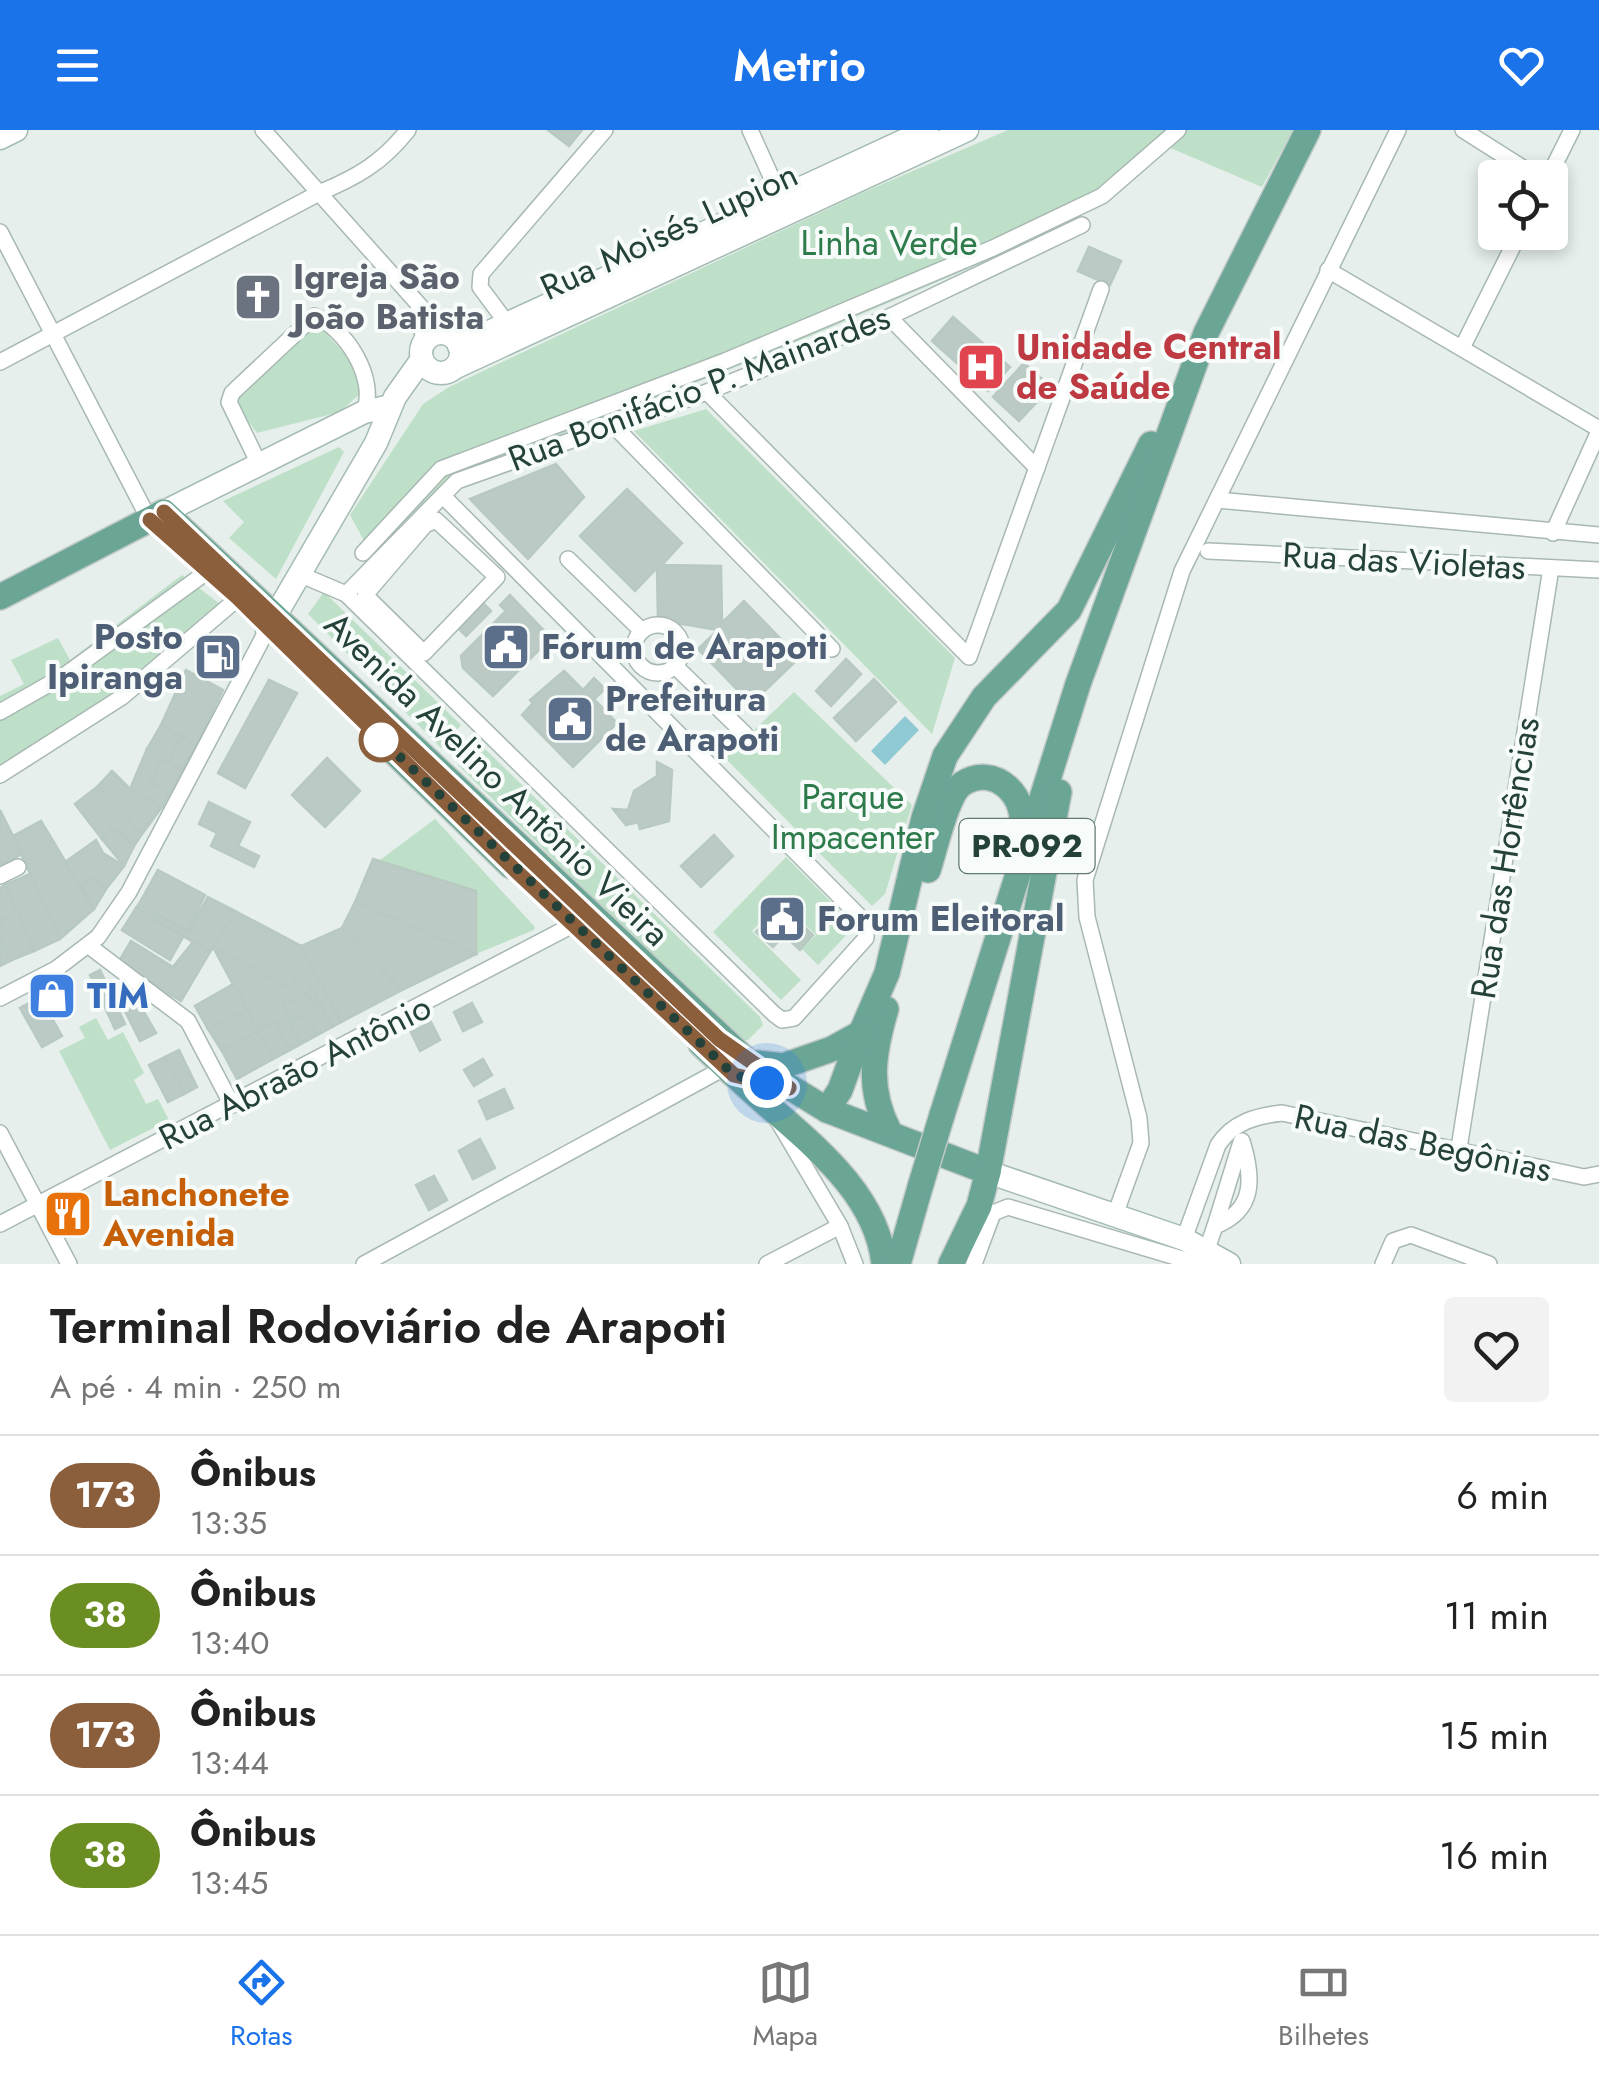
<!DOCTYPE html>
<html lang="pt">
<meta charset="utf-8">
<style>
:root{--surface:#fff;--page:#f2f2f2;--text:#222;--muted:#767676;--line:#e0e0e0;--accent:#1a73e8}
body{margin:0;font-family:Jost,sans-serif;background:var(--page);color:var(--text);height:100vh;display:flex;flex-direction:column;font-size:38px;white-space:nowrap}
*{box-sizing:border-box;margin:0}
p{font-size:32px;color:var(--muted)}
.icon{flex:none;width:55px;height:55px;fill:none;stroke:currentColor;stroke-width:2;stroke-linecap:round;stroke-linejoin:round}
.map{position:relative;height:1134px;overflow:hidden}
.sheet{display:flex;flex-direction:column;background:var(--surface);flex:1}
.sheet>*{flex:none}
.badge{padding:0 20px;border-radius:32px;font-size:35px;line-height:65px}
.fabs{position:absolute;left:1478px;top:30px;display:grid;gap:20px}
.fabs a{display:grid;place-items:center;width:90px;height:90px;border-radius:10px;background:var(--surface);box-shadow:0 5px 15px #0003;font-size:50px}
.you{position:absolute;width:50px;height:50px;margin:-25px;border:8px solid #fff;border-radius:50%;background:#1a73e8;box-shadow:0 0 0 15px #1a73e833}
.map>.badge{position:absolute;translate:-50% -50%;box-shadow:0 0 0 5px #fff}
.round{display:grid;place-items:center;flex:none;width:105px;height:105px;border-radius:10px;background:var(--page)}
.overview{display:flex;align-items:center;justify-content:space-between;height:170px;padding:0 50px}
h1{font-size:48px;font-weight:600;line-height:75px}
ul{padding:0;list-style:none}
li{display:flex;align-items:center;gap:30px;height:120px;padding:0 50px;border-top:2px solid var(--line)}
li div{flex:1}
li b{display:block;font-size:38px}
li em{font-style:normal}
li .badge{min-width:110px;font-weight:700;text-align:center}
header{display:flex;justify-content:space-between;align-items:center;height:130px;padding:0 50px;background:var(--accent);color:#fff;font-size:45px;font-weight:600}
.tab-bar{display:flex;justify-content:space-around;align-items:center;height:140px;border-top:2px solid var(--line);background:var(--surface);font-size:28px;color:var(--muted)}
.tab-bar a{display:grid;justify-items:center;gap:5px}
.tab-bar .active{color:var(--accent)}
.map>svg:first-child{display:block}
.green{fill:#bfe0c8}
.water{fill:#8ec9d4}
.building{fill:#bbcac4;stroke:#b8c9c2;stroke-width:2.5}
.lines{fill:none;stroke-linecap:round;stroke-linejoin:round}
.street-casing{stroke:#a8b8b2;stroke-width:18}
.secondary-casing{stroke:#a4bbb3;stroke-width:25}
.primary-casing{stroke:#c2cac8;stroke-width:28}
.street{stroke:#fff;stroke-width:15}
.secondary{stroke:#fff;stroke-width:22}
.primary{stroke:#6aa596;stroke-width:25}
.primary-bridge-casing{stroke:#c2cac8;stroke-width:28;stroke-linecap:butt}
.primary-bridge{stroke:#6aa596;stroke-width:25}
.line-casing{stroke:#fff;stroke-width:22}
.line{stroke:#8b5e3c;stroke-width:15}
.walk{stroke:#24423a;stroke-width:10;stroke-dasharray:0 18}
.stop-dot{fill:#fff;stroke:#8b5e3c;stroke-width:5}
.labels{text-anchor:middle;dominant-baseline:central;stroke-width:8;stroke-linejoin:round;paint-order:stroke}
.shield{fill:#f7fbf9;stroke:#637a73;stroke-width:2.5}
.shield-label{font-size:32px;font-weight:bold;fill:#24423a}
.street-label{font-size:35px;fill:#24423a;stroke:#f7fbf9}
.park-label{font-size:35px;fill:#2d7a4b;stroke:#f7fbf9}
.worship-label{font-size:35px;font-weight:bold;fill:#5b616d;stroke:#f7fbf9;text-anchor:start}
.health-label{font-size:35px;font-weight:bold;fill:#be3a42;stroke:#f7fbf9;text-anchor:start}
.service-label{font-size:35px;font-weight:bold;fill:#4e5e75;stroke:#f7fbf9;text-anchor:start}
.shop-label{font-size:35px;font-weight:bold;fill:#366cbe;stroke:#f7fbf9;text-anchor:start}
.food-label{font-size:35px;font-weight:bold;fill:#c56008;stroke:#f7fbf9;text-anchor:start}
</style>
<header><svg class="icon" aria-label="menu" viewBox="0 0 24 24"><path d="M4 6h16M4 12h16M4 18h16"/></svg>Metrio<svg class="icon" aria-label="heart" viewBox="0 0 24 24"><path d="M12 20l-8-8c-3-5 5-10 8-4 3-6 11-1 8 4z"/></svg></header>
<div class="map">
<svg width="1599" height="1134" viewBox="0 0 1599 1134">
<rect width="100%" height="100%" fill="#e6efeb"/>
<!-- green -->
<g class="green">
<polygon points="1008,0 1293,0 1262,57 1168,17 1104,72 982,133 754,230 455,345 373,427 350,385 423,274 449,257 864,62"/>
<polygon points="317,194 355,234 364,260 340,282 257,303 234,273 236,267"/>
<polygon points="706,279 955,528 932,604 634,301"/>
<polygon points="339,317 344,322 276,449 229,408 244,392 223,371"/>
<polygon points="182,445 220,474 84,586 0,636 0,566 24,554 11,530 58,508 70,530"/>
<polygon points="324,462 461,595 441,618 308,484"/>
<polygon points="794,562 912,675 885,764 872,776 725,628"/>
<polygon points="480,614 760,887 763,895 748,910 738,911 458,635"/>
<polygon points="435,689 535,797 534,800 476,824 475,761 380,730"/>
<polygon points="786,727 855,796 818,835 802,819 816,805 781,771 752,801 801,850 781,870 713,802"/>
<polygon points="96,888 108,910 123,902 144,943 134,950 146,974 158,969 169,990 110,1020 59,921 85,908 79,897"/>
</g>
<!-- water -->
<polygon class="water" points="905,586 919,600 885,635 871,621"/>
<!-- building -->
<g class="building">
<polygon points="548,0 582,0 569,16"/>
<polygon points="1089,117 1121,131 1110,155 1078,141"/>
<polygon points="953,187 1010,237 988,261 932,211"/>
<polygon points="1024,233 1051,257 1019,291 993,267"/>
<polygon points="556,334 584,367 528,429 470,369"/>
<polygon points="627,359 682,413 662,435 721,436 722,493 744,471 799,528 751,574 698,519 718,500 658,490 657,438 635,461 580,406"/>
<polygon points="510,465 551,508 493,566 463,538 461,526 506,481 500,475"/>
<polygon points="481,471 491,481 466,506 456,496"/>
<polygon points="846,529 861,544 831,576 816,561"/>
<polygon points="186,540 223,560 196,615 161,595"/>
<polygon points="564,541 583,560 594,548 605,559 594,569 617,593 573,637 522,585 533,573 530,570"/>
<polygon points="874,549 896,572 856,611 834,588"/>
<polygon points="269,550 297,563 245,658 218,643"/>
<polygon points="161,595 181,607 168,633 147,619"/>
<polygon points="181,607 196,615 182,640 168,633"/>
<polygon points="147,619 162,629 151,652 170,663 162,677 130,659"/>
<polygon points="327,628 360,661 325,697 292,665"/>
<polygon points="162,629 182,640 170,663 151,652"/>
<polygon points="657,632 672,640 669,691 640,699 638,692 626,695 613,679 628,680 634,661 657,646"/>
<polygon points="112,641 130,659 162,677 142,704 97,657"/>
<polygon points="97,657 142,704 134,716 112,697 102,709 75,674"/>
<polygon points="209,672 250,692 238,716 259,726 254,737 211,716 217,703 199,694"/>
<polygon points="0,680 22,724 0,735"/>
<polygon points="41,691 94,779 60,809 13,706"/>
<polygon points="112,697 134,716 124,736 102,709"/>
<polygon points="714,705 733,726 701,757 681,736"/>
<polygon points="96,710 103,723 124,736 106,759 90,747 81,758 65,732"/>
<polygon points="373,729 476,761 476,824 355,772"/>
<polygon points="158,740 205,765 188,800 139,774"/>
<polygon points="30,744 60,809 34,821 5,755"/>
<polygon points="90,747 106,759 94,779 81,758"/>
<polygon points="5,755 18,783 0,791 0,758"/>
<polygon points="208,767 237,782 210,822 136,778 139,774 188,802"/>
<polygon points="355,772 476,824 402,860 342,798"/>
<polygon points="781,775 813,805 800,820 784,805 773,817 756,802"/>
<polygon points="136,778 183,807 170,830 122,800"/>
<polygon points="237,782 301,816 341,892 332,897 302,841 289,858 213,817"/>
<polygon points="18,783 34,821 12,830 0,806 0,791"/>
<polygon points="342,798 402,860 341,892 301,816"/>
<polygon points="0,806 12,830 0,836"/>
<polygon points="131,811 173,837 193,812 210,822 181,871 118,833"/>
<polygon points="213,817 289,858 302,841 332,897 290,920 275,892 258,901"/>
<polygon points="100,840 125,894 115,899 90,845"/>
<polygon points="235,853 248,880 208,899 195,876"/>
<polygon points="308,863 316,879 291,891 283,874"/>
<polygon points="40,867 62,906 42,917 20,878"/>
<polygon points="137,870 156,903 140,911 123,877"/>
<polygon points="472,873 482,892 463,901 454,882"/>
<polygon points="248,880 258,901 222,921 208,899"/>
<polygon points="307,885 316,904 300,912 290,893"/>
<polygon points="275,892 290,920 273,929 258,901"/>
<polygon points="431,892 440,910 420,921 411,902"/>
<polygon points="258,901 273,929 237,949 222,921"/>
<polygon points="179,920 197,957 184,964 165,927"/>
<polygon points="165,927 184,964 168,972 149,935"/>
<polygon points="483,929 492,945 474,956 464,940"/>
<polygon points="504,959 513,978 487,989 479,971"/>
<polygon points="480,1009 495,1038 473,1049 459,1021"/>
<polygon points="434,1046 447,1070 429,1080 416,1055"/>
</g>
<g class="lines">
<!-- street casing -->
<g class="street-casing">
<g id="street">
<polyline points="263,0 445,204"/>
<polyline points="750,0 783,73"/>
<polyline points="1463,0 1539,48"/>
<polyline points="1548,48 1572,0"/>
<polyline points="0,102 150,391"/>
<polyline points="1328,140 1599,299"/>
<polyline points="418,174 424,212"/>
<polyline points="889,187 1037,338"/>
<polyline points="509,196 480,157 481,144 605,0"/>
<polyline points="1462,218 1520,102"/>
<path d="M 0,232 L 319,63 C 357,47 382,33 408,0"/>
<polyline points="707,262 969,527 1101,159"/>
<polyline points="612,294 832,519"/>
<path d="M 259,334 L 229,272 L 232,263 L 314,186 C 345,197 378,249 364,282"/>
<polyline points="1217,370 1599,405"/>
<polygon points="436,390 497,447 424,523 365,465 425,395"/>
<polyline points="1553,403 1599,301"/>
<polyline points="1208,421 1599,440"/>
<polyline points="363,423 441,339 725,231 993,118 1102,66 1178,0"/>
<polyline points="568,429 642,501"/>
<polyline points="299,444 346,464 774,884 782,890 794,888 866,808 866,793 443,366"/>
<polyline points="346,464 457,351 707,262 889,187 1082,95"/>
<circle cx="658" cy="519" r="24"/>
<polyline points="676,537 745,604"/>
<polyline points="0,582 65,545 208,441"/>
<polyline points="0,645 122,567 237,469"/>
<polyline points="0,746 18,737"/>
<polyline points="89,816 188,891 232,975"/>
<polyline points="0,868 56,839 98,807 129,762 267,500"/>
<polyline points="778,991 840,1096 855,1134"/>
<polyline points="0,1003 69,1134"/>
<polyline points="1459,1018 1551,438"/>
<polyline points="1115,1085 1141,1013 1139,988 1087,787 1085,750 1182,441 1398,0"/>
<polyline points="0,1094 588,787"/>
<polyline points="1215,1096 1241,1012"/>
<path d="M 1184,1109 L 1218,1015 C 1233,992 1256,986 1282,983 L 1584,1047 L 1599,1044"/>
<path d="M 1207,1119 L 1215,1096 C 1256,1080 1253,1047 1242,1011"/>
<polyline points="364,1134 726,937"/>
<polyline points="767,1134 840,1096"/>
<polyline points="974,1134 993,1083 1008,1077 1199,1134"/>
<polyline points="1383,1134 1393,1111 1411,1105 1489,1134"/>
</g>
</g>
<!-- secondary casing -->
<g class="secondary-casing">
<g id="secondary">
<polyline points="0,8 16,0"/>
<circle cx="441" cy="223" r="20"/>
<polyline points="459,216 927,0"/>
<polyline points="454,238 967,0"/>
<polyline points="164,382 364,282 391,276"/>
<polyline points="267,500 376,313 395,267 422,229"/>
<polyline points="988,1042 1184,1109 1229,1134"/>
</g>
</g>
<!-- primary casing -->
<g class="primary-casing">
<g id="primary">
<polyline points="0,467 164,382 747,931 827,980 988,1042"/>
<polyline points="393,621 511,736"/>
<path d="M 928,740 C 935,720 946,665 962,654 C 994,632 1031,667 1020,704"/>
<path d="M 886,879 C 873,923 867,959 889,1001"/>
<polyline points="701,914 734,945 768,953"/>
<polyline points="756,933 783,936 832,919 861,903 887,843 924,688 945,626 984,567 1069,480 1151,314"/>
<path d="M 738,948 C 792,1001 876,1053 884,1134"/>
<polyline points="827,980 840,960 861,903"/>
<polyline points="942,985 1078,554 1206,203 1308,0"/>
<polyline points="898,1134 921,1054"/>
<polyline points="951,1134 979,1076 988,1042 1059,662"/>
</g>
</g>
<!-- street -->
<use href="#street" class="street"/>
<!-- secondary -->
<use href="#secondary" class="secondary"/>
<!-- primary -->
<use href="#primary" class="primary"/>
<!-- primary-bridge casing -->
<g class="primary-bridge-casing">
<polyline id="primary-bridge" points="921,1054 942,985"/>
</g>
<!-- primary-bridge -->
<use href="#primary-bridge" class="primary-bridge"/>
</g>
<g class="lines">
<!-- line casing -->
<g class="line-casing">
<polyline id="line" points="150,390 238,468 515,740 734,945 789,958 719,909 164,382"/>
</g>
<!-- line -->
<use href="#line" class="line"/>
<!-- walk -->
<polyline class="walk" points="381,610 378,606 734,945 767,953"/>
</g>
<!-- icons -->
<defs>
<g id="church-square" transform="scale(2.5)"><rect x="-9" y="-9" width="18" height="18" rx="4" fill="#6b7280" stroke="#f7fbf9"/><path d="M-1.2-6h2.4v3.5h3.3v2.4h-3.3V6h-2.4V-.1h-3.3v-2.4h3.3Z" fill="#fff"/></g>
<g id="hospital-square" transform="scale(2.5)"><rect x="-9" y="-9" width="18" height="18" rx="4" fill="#e0444e" stroke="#f7fbf9"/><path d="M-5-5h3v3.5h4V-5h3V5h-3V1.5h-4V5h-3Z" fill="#fff"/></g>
<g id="civic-square" transform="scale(2.5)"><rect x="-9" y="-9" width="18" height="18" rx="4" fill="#5c6f8a" stroke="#f7fbf9"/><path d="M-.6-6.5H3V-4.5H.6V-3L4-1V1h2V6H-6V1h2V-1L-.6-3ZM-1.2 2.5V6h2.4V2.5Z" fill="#fff"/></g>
<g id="fuel-square" transform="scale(2.5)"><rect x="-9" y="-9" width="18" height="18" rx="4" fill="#5c6f8a" stroke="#f7fbf9"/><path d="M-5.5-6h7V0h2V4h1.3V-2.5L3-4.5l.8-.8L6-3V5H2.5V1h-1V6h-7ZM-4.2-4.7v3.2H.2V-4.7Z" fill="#fff"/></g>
<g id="shop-square" transform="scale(2.5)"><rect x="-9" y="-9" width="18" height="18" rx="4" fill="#3f7fe0" stroke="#f7fbf9"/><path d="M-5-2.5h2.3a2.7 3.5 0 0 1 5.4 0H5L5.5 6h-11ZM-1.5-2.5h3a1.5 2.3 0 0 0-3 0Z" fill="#fff"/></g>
<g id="restaurant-square" transform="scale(2.5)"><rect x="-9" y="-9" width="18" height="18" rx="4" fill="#e8710a" stroke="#f7fbf9"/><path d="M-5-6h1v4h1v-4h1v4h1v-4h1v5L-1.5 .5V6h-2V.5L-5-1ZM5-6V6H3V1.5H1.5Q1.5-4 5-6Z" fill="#fff"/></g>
</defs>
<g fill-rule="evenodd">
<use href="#church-square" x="258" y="167"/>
<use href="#hospital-square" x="981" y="237"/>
<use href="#civic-square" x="506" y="517"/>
<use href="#fuel-square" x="218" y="527"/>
<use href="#civic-square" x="570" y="589"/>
<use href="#civic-square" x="782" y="789"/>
<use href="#shop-square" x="52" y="866"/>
<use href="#restaurant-square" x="68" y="1084"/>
</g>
<!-- markers -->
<circle class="stop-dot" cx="381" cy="610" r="20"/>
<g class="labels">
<!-- shield labels -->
<rect class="shield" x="959.5" y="689" width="135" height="54" rx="8"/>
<g class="shield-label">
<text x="1027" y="716">PR-092</text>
</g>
<!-- street labels -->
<g class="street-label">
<text transform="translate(669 101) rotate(-25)">Rua Moisés Lupion</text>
<text transform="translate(699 258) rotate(-21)">Rua Bonifácio P. Mainardes</text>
<text transform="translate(1404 431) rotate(3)">Rua das Violetas</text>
<text transform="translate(497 649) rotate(44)">Avenida Avelino Antônio Vieira</text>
<text transform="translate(1505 728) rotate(-81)">Rua das Hortências</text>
<text transform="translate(295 942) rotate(-27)">Rua Abraão Antônio</text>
<text transform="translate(1423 1013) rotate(12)">Rua das Begônias</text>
</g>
<!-- park labels -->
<g class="park-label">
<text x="889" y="113">Linha Verde</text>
<text x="853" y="667">Parque<tspan x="853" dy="40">Impacenter</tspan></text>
</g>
<!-- worship labels -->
<g class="worship-label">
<text x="293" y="147">Igreja São<tspan x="293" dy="40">João Batista</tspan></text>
</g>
<!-- health labels -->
<g class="health-label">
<text x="1016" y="217">Unidade Central<tspan x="1016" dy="40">de Saúde</tspan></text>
</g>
<!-- service labels -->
<g class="service-label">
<text x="183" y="507" text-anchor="end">Posto<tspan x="183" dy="40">Ipiranga</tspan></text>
<text x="541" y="517">Fórum de Arapoti</text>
<text x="605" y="569">Prefeitura<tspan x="605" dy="40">de Arapoti</tspan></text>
<text x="817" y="789">Forum Eleitoral</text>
</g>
<!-- shop labels -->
<g class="shop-label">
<text x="87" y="866">TIM</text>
</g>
<!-- food labels -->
<g class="food-label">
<text x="103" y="1064">Lanchonete<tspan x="103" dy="40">Avenida</tspan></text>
</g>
</g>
</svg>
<div class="fabs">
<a><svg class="icon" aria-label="locate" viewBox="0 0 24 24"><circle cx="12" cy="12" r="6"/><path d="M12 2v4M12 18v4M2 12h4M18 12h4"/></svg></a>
</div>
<div class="you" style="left:767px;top:953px"></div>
</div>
<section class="sheet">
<div class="overview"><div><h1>Terminal Rodoviário de Arapoti</h1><p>A pé · 4 min · 250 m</p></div><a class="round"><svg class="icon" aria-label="heart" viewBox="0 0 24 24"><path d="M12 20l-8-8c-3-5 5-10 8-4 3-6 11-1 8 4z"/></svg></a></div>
<ul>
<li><span class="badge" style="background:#8b5e3c;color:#fff">173</span><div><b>Ônibus</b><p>13:35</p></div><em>6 min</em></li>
<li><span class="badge" style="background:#6b8e23;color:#fff">38</span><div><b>Ônibus</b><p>13:40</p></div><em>11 min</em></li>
<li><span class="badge" style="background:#8b5e3c;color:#fff">173</span><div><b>Ônibus</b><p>13:44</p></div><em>15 min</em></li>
<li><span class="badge" style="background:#6b8e23;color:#fff">38</span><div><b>Ônibus</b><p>13:45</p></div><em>16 min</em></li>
</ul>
</section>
<nav class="tab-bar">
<a class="active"><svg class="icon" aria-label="directions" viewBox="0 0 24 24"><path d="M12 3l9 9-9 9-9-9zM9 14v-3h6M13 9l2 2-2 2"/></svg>Rotas</a>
<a><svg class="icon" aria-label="map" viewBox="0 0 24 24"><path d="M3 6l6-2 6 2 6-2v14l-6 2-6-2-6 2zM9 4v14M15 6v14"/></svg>Mapa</a>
<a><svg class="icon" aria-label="tickets" viewBox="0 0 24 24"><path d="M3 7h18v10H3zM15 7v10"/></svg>Bilhetes</a>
</nav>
